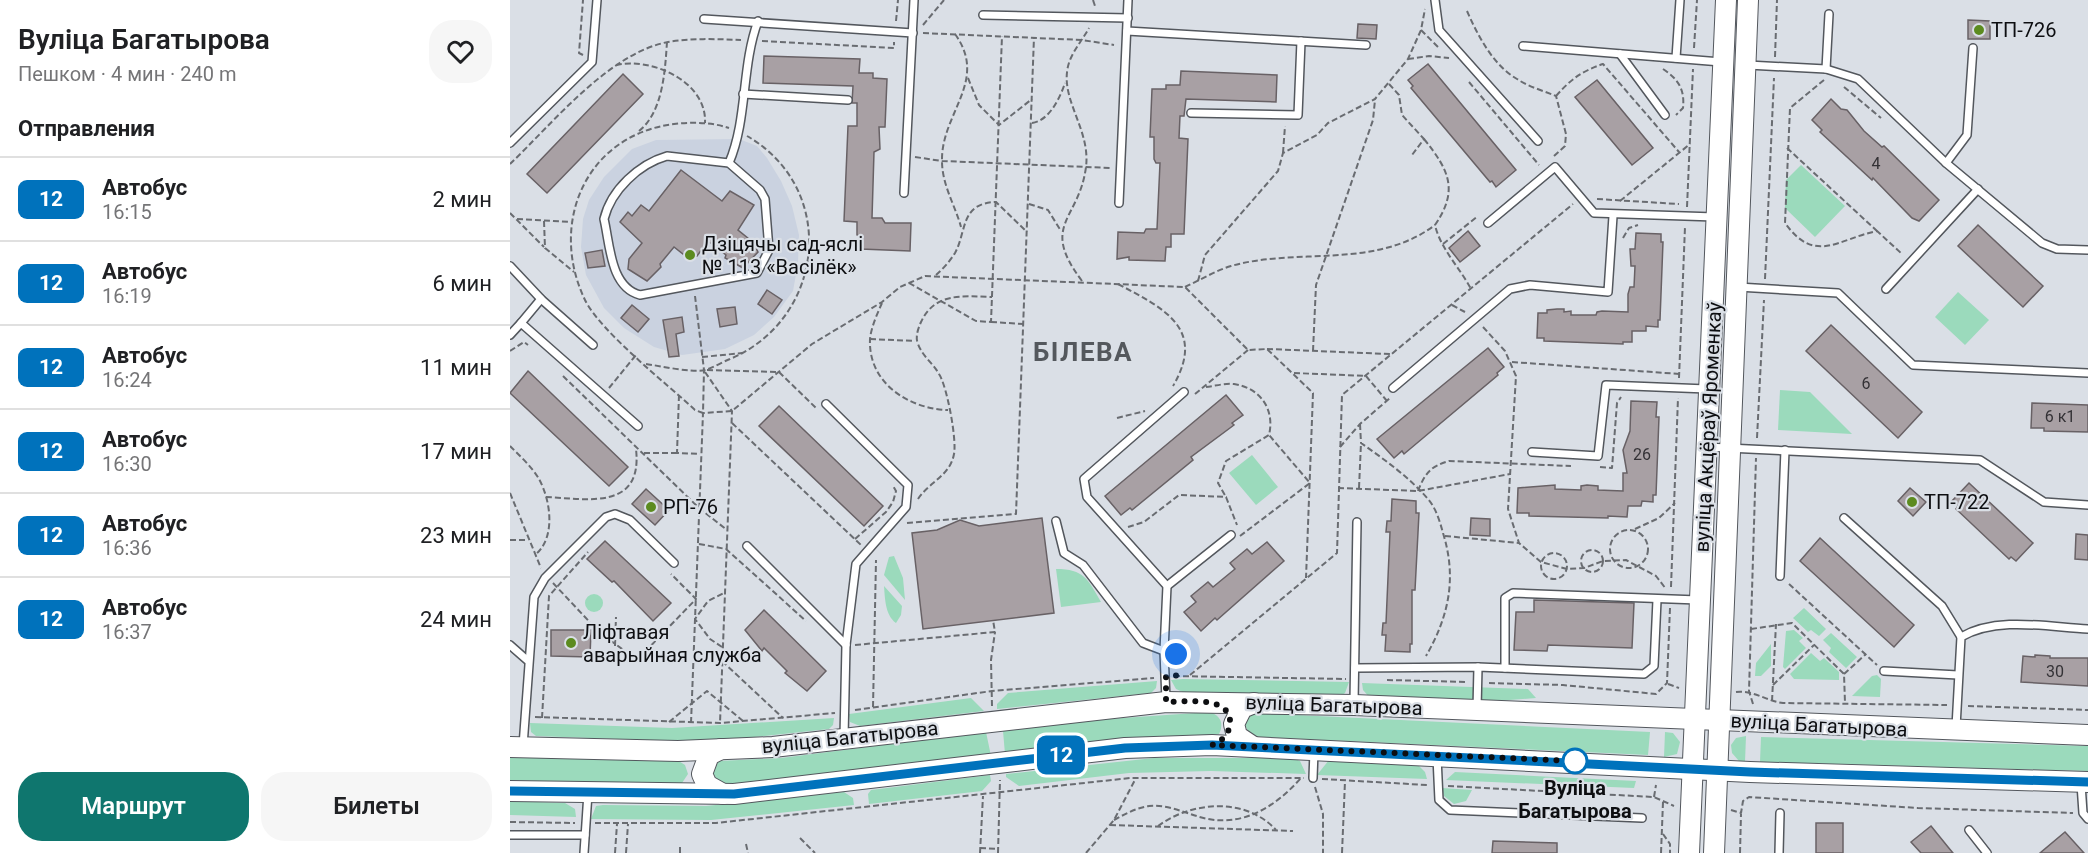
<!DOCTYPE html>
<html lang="ru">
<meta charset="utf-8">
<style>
:root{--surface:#fff;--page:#f6f6f6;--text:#202124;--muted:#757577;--line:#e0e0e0;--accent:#0f766e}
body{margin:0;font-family:Roboto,sans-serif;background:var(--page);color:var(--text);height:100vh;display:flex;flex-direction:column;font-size:22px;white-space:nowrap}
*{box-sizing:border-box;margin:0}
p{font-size:20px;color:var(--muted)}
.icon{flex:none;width:33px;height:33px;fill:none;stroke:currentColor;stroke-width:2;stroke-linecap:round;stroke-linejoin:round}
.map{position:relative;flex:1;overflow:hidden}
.panel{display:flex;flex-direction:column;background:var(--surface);width:510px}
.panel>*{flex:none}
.badge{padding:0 12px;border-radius:9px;font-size:21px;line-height:39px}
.you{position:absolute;width:30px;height:30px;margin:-15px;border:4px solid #fff;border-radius:50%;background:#1a73e8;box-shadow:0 0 0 9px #1a73e833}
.map>.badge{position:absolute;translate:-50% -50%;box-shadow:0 0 0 3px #fff}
h2{padding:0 18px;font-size:22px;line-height:54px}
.round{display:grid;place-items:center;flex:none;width:63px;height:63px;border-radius:24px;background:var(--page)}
.overview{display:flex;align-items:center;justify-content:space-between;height:102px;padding:0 18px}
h1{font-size:28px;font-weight:600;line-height:45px}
.cta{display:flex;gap:12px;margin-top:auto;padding:12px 18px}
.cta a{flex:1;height:69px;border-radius:24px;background:var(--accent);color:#fff;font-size:24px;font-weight:600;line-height:69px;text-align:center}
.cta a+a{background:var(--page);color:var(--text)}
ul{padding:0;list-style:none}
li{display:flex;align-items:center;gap:18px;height:84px;padding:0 18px;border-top:2px solid var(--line)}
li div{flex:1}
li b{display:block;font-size:22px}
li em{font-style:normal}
li .badge{min-width:66px;font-weight:700;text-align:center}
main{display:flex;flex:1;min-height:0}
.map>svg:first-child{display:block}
.built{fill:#cad2e0}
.green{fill:#9bdabc}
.building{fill:#a8a0a4;stroke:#686165;stroke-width:1.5}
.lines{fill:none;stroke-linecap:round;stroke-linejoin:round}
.lane-casing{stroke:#53575d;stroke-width:10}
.secondary-casing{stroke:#53575d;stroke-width:22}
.path{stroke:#696c71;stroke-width:2;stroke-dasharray:6 3;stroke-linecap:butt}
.lane{stroke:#fff;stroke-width:7}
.secondary{stroke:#fff;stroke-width:20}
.line-casing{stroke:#fff;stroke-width:14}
.line{stroke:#0072bc;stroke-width:9}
.walk{stroke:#0d0e11;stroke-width:6;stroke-dasharray:0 10.8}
.poi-dot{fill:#5c8b1f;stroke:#dadfe6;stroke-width:2}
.stop-dot{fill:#fff;stroke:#0072bc;stroke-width:3}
.labels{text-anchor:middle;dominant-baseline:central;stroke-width:4.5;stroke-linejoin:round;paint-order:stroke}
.number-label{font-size:16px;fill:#343236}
.poi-label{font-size:20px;fill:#0d0e11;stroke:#dadfe6;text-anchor:start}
.street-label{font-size:20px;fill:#0d0e11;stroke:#dadfe6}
.stop-label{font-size:20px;font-weight:bold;fill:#0d0e11;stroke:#dadfe6}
.district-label{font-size:26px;font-weight:bold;letter-spacing:1.5px;fill:#54585d;stroke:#dadfe6}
</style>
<main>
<section class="panel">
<div class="overview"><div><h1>Вуліца Багатырова</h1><p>Пешком · 4 мин · 240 m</p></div><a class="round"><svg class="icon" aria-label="heart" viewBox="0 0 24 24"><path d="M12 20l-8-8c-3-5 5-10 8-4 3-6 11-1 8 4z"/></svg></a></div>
<h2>Отправления</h2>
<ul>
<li><span class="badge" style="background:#0072bc;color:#fff">12</span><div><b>Автобус</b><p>16:15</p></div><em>2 мин</em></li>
<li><span class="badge" style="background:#0072bc;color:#fff">12</span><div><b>Автобус</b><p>16:19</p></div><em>6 мин</em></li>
<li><span class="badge" style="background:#0072bc;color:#fff">12</span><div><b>Автобус</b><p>16:24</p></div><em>11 мин</em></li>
<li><span class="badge" style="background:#0072bc;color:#fff">12</span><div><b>Автобус</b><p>16:30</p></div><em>17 мин</em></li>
<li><span class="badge" style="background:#0072bc;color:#fff">12</span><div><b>Автобус</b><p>16:36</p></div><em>23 мин</em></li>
<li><span class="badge" style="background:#0072bc;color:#fff">12</span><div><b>Автобус</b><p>16:37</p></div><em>24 мин</em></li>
</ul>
<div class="cta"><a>Маршрут</a><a>Билеты</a></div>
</section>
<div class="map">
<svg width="1578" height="853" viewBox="0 0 1578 853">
<rect width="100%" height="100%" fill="#dadfe6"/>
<!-- built -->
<polygon class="built" points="229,139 247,146 257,158 271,181 282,206 289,235 288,263 283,291 264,317 244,335 215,349 172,355 144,347 114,328 94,308 76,275 71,247 73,219 79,200 94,177 122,149 146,140"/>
<!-- green -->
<g class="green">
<polygon points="1291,165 1335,206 1305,237 1275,208 1276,180"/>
<polygon points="1448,292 1479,320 1455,345 1425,317"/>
<polygon points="1270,390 1300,392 1342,434 1268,430"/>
<polygon points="742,455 768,487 746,505 719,473"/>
<polygon points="384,556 393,578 395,600 374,575 379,557"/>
<path d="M 546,569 C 574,569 578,579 591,602 L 551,607 Z"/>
<path d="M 374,586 L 392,606 L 391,615 L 386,623 C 375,615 375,598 374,586 Z"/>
<circle cx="84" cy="603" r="9"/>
<polygon points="1294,608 1316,629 1309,636 1301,630 1298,632 1283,618"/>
<polygon points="1284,630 1293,638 1289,641 1296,648 1275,669 1273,667 1276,631"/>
<polygon points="1321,633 1347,657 1336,668 1319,652 1321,648 1313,640"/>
<polygon points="1261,644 1261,666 1251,676 1245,676 1246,663"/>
<polygon points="1301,653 1310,661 1314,658 1329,672 1329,680 1284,679 1280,674"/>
<polygon points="1367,675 1371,679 1370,697 1342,696 1362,676"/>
<polygon points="673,679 839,682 835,693 830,696 675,693 666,689 661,680"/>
<polygon points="647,681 646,688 641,693 487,709 487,704 498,693"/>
<polygon points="852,683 1018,689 1026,698 973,702 860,698 853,690"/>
<polygon points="461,698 474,711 350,726 340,722 339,714"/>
<path d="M 700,712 C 711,716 714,724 709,734 L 495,754 L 493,731 L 598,719 Z"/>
<polygon points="746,713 1140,732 1138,755 749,737 740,735 734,723 740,714"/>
<polygon points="324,718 323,725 319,729 225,739 162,741 26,736 21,732 20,723 162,728"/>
<polygon points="476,732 481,756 272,781 215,784 202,779 202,771 209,761 271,758"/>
<polygon points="1155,732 1163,733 1170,742 1167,754 1154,757"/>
<polygon points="1236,736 1235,762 1229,761 1222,753 1221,745 1226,738"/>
<polygon points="1251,737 1578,746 1578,771 1250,762"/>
<polygon points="0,755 167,760 175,765 178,774 170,786 0,780"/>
<polygon points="644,758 783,758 790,761 796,774 701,771 619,773 509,786 496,777 496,774"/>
<polygon points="819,760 908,765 915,772 917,779 807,775"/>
<polygon points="945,772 1126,781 1124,788 936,780"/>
<polygon points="480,775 481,781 472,791 359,804 358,794 361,790"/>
<polygon points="932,788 962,790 956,801 944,804 934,796"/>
<polygon points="334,792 343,798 344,805 201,820 81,819 86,806 93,805 196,806"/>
<polygon points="0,801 55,803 65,809 66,817 0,815"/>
</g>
<!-- building -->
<g class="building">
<polygon points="1458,20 1480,21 1480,39 1458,39"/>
<polygon points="848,24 867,25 866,39 847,38"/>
<polygon points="254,56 350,59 349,73 363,73 363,78 377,79 375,127 369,127 370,149 364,152 362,218 372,218 375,223 401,223 400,251 351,249 352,236 347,235 347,222 334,221 338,126 347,126 347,103 342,103 343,86 253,83"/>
<polygon points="918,64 1006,170 986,187 982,181 980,182 901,88 903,86 898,80"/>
<polygon points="671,71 767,75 766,102 676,99 674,116 670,116 669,138 678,139 674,234 661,234 661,247 656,247 655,261 619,260 619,257 607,259 608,232 634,233 636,229 647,229 650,163 646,163 644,159 644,137 640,137 642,89 656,89 656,85 670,85"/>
<polygon points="113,74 133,94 37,193 17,174"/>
<polygon points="1087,80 1143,148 1122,165 1065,97"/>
<polygon points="1321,99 1331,109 1337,110 1354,131 1372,147 1374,146 1429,200 1409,221 1402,218 1363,178 1362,180 1310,132 1312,130 1302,120"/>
<polygon points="171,170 212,201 220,191 244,205 228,230 244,243 248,252 233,268 215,258 216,255 198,241 187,256 178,258 164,247 150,264 151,267 137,281 118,269 119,259 132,243 110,222 118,212 122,216 131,205 139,211"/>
<polygon points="1468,225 1533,286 1513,307 1448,246"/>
<polygon points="958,231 970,246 950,262 939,248"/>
<polygon points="1126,233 1151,234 1151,242 1153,242 1150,320 1148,320 1148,327 1136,326 1136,331 1122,331 1122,342 1113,342 1113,344 1034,341 1034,338 1027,338 1028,313 1037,313 1037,310 1047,309 1054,309 1054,312 1061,311 1061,315 1086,315 1087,312 1092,311 1118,312 1118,294 1120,287 1124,287 1125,266 1121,266 1120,249 1125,249"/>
<polygon points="92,250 95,266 78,268 75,253"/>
<polygon points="257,290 272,300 262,314 248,304"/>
<polygon points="122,305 139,319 128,332 111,318"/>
<polygon points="225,307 227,324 210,327 207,309"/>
<polygon points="172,317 174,332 166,334 169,356 159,357 153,320"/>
<polygon points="1321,325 1412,412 1388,438 1296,351"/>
<polygon points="978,348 994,367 987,373 988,375 894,454 892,451 884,458 867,439"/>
<polygon points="18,371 118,467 99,486 0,393"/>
<polygon points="716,395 733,415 722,423 724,425 681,457 683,460 622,510 620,508 611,515 595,496"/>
<polygon points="1121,401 1147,402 1146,417 1149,417 1146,495 1143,495 1143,502 1132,501 1131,506 1118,506 1117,517 1098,516 1098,518 1019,516 1019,513 1007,513 1008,488 1045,485 1045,489 1071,490 1071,486 1077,485 1088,486 1088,490 1113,491 1113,473 1117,473 1113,450 1120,431"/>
<polygon points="1522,403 1578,405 1578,432 1534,431 1534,428 1521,428"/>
<polygon points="269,406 373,506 354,526 249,426"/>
<polygon points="1459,483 1523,543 1506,561 1501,557 1499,559 1446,509 1448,506 1442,501"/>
<polygon points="1400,488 1416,502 1403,516 1388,501"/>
<polygon points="136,489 159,510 145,525 122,504"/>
<polygon points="882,499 906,501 906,513 909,513 905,590 902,590 902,644 900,644 900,652 875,651 876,635 872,635 873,623 876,623 880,532 876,532 877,521 881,521"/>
<polygon points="532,518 544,613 413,629 402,533 427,530 450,520 469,526"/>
<polygon points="961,518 980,519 980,536 960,535"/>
<polygon points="1566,534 1578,535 1578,560 1565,559"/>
<polygon points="1310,538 1404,625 1384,647 1290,561"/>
<polygon points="95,541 161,603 143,621 104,581 102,582 77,559"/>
<polygon points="757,542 774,561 707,620 705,618 691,631 674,612 686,602 681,596 698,582 703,587 725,569 720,563 737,549 742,554"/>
<polygon points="1024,600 1124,603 1122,648 1038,645 1037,651 1004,650 1006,612 1024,612"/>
<polygon points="254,610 316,671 297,691 275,673 277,671 254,648 252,651 235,630"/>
<polygon points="41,630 81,630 80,657 41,656"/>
<polygon points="1525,655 1540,656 1540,658 1578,658 1578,686 1511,682 1513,656 1525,657"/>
<rect x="1306" y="823" width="27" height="30"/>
<polygon points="1421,826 1438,847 1443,853 1411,853 1401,842"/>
<polygon points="1555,832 1574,853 1530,853"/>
<polygon points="983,841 1047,843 1047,853 982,853"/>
</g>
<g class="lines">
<!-- lane casing -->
<g class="lane-casing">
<g id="lane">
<polyline points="925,0 929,30 1028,141"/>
<polyline points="473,15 618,18"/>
<polyline points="194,19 403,33"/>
<polyline points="617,31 856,45"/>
<polyline points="1013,46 1211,62"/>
<polyline points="1110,54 1155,115"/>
<polyline points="1166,58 1170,0"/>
<polyline points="1238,65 1316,69 1348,79 1436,163 1532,243 1547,249 1578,250"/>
<polyline points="1316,69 1319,14"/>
<polyline points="233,94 338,100"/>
<polyline points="681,113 788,115 791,41"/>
<polyline points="0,143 82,62 87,0"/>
<path d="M 157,156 L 219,163 L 250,190 L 255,199 L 259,250 L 247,273 L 130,295 C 100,287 100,244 94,219 C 101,190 129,164 157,156 Z"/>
<path d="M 219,163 C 238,118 231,67 248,21"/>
<polyline points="1436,163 1457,135 1463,48"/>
<polyline points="394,193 404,0"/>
<polyline points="609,203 618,0"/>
<polyline points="978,223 1045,167 1084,213 1205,217"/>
<polyline points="0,266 31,299 83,345"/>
<polyline points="1228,287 1328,293 1403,365 1578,373"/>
<polyline points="1376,289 1468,189"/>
<polyline points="11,323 31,299"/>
<polyline points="0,335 11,323 128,426"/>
<polyline points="883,388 1000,289 1020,285 1098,292 1103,216"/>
<polyline points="316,404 398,485 396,507 346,564 336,645 334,737"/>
<polyline points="1197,447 1470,460 1534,502 1578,505"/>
<polyline points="1022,452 1088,456 1096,385 1197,389"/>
<polyline points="1334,518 1432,606 1451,637"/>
<polyline points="546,521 554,553 573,565 633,643 654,651"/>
<polyline points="237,546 336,645"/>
<polyline points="1270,576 1275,450"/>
<polyline points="657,586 721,535"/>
<polyline points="0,645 17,660"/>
<polyline points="845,668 968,667 1134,674 1144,666 1147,600"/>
<polyline points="995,668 995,598 1003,593 1188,600"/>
<polyline points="1374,671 1448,675"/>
<polyline points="656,700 654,651 657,586 577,497 574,479 674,392"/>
<polyline points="844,702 847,522"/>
<polyline points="967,709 968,667"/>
<path d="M 1446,727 L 1451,637 C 1487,616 1538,627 1578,629"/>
<polyline points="13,746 24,597 35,578 96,517 105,514 120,520 164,563"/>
<polyline points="927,757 929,800 940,810 1132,818"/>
<polyline points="803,778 804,751"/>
<polyline points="1571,784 1573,813 1578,819"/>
<polyline points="1459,830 1477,853"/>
<polyline points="0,835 75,835"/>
<polyline points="74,853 78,793"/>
<polyline points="1269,853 1270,813"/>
</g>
</g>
<!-- secondary casing -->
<g class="secondary-casing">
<g id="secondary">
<polyline points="742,746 727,736 724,724 732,708 744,703"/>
<polyline points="0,747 168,751 263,747 656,702 844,705 1578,735"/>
<polyline points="211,749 199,755 192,774 197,785 213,794"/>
<polyline points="0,791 224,794 615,748 702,745 1240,772 1578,782"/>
<polyline points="1179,853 1216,0"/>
<polyline points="1204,853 1238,0"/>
</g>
</g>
<!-- path -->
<g class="path">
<polyline points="583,0 585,6"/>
<path d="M 957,11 C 968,36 983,65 1007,79 C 1019,87 1034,91 1046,96"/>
<polyline points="386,21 388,0"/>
<polyline points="413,25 434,0"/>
<polyline points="911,30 928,47"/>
<polyline points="413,33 572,40 604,45"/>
<path d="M 445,34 C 479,81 431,113 432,161 C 432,185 445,205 451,227"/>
<polyline points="252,41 384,48 384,42"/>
<polyline points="1184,48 1187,0"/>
<polyline points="73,55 69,53 73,0"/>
<polyline points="1265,57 1267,0"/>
<polyline points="898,59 919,56 939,58"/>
<path d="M 106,65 C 141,57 197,81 195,123"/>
<path d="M 1153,69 C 1168,79 1175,89 1173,108 L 1166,115"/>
<polyline points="458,78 469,105 489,125 522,99"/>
<path d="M 1314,80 L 1280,108 L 1275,223 C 1305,265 1328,239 1367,231 L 1392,254"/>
<polyline points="959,82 1029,165"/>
<polyline points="879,84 889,95 892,115 914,139 902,155"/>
<polyline points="1334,87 1371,118"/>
<path d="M 1046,96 C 1061,79 1072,71 1093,64 L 1169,152"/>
<path d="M 522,123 C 539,121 550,98 555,83"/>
<path d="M 129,131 C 153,112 155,71 157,42"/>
<path d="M 914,139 C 939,170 949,190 925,225 C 930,248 950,268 961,289"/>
<polyline points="1277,148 1367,231"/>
<polyline points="773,153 775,126"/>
<polyline points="1044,156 1055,146 1056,134 1046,96"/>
<polyline points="405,157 432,161 600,168"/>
<path d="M 0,164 C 43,123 99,53 158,42 C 182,38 207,39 231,40"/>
<polyline points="1087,199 1169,204"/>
<polyline points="1110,201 1180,144"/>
<polyline points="519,204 538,210 551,231"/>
<polyline points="1177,207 1183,69"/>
<polyline points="0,213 34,247"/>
<polyline points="7,219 61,222"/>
<polyline points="34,221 35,248 64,272"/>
<polyline points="1113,238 1119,228 1128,225"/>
<polyline points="933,244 968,216"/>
<path d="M 426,275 C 433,269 440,261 445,253 C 457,231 450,203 486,202 L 517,232"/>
<polyline points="1255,279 1264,78"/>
<path d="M 572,281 C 529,224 569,221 576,167 C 581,127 546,96 560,60 C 565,48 573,39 579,28"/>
<polyline points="688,281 695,255 768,171 773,153 807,135 818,123 865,99 898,59 911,30 915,9"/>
<polyline points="399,283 466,321 481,322 492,36"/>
<path d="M 608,284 C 653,308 697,328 663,386"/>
<path d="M 675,287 C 690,280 705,271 721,266 C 788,247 865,270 925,225"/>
<path d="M 185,296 L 194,370 L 193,413 L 185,410 C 157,384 90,331 75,300 C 38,223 76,135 164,124 C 182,122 201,122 219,128"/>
<path d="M 372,303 C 367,314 361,328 360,339 C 358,384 400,409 438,410"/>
<polyline points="942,305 955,312"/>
<polyline points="481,322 514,324"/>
<polyline points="973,327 995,351 1006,376 998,509 1009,543 1031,562 1057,569 1074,568 1093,561 1116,560 1146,576 1156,589"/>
<polyline points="360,339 405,341"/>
<polyline points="757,349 880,354"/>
<polyline points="0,351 14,342 18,345"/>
<polyline points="803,351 806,285 863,120 865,100"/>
<polyline points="192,357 233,353"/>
<polyline points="1002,362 1170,374"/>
<path d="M 136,364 C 151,366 181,373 195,370 C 203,368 212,362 220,359 C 315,319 329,189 237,136"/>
<polyline points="197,370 269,372 306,408"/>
<polyline points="195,372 222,411 210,723"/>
<polyline points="784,373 856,376 877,401"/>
<polyline points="53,376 189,508 217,530"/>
<polyline points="1169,378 1175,227"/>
<path d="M 696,387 C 705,386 715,383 724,384 C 751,388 765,410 759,435 L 716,461 L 708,483 L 716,497"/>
<polyline points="99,388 126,355"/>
<polyline points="685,394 738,350"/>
<polyline points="169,395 167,453 190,454"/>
<polyline points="607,418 635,411"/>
<polyline points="222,423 351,545"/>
<path d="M 850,424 L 851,443 C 875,460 899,477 918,499 C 926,508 930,522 933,533 C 947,578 939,616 916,656"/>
<polyline points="1247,438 1254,300"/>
<path d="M 0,446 C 10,456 22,467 29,479 C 41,501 46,538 25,555"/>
<polyline points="830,447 850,424 880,398"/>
<polyline points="134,453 167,453"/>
<polyline points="1090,467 1102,468 1107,403 1111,397"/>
<polyline points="828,488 908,491 1000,474"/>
<polyline points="849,488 851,443"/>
<path d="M 908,491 C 915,473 921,466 939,461 L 1061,466"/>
<polyline points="0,493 31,568"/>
<path d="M 36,497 C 77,499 133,511 126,449"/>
<path d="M 408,499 C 419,482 440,476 444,454 C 447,440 437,386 429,374 C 423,363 413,357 408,344 C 405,337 408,329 411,322 C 425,292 453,296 482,297"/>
<polyline points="397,523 506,514 524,37"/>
<polyline points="618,527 634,522 669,495 716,497 727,525"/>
<polyline points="1125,529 1149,518 1165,503"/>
<circle cx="1119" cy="549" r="19"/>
<polyline points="730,536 800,483 759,435"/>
<polyline points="935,536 1009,543"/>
<polyline points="345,539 376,512 383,502 386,491 383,486"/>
<polyline points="0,540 18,540"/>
<polyline points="189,544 216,549 296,621"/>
<circle cx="1082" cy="561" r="11"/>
<circle cx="1044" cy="566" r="13"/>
<polyline points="43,583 89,632 127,660 186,599 161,574"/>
<polyline points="1279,584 1367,665"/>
<polyline points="1161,587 1168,398"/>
<polyline points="1241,629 1282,623 1334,674 1335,703"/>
<polyline points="345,645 485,632 483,620"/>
<polyline points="105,646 106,617"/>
<polyline points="212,647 200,639 185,619 198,601 214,593"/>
<polyline points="212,661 273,718"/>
<polyline points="1334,674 1356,654"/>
<polyline points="680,675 827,553 832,395 1063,204"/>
<polyline points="664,676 836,679"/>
<polyline points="877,680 958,682"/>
<polyline points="979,683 1053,685 1146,694 1157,683 1160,608"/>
<polyline points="1158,684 1169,688"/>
<polyline points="1263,685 1304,645"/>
<path d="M 1226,692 C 1244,690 1256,701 1273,703 L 1437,705"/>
<polyline points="1262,701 1266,624"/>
<polyline points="1243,704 1239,691 1246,458"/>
<polyline points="482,706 481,660 485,632"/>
<polyline points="1458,706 1578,710"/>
<polyline points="363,707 366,560"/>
<polyline points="345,710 482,691 644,678"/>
<polyline points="25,717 210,723 325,713"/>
<polyline points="32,718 39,596 78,552"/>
<polyline points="159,722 197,691 233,721"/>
<polyline points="181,723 193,413 222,411 302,344 372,302 390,287 415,276 675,287 738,350 757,349 803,393 796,578"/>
<polyline points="812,779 917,785"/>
<polyline points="938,786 1144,797 1164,806"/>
<polyline points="805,787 813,814 813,853"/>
<polyline points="1144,797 1146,785"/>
<polyline points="1221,810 1231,813 1233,801 1239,797 1408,808 1563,813"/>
<path d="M 604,820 C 615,814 626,808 639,806 C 660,804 678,815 698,819 C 736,826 767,805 791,778"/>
<polyline points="0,822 65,823"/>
<polyline points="85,823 206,823 620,778 794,778"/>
<polyline points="600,825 783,831"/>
<path d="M 648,826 C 682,801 736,797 766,830"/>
<polyline points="1153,834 1160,844 1160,853"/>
<polyline points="290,838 305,853"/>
<polyline points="236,844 238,853"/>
<polyline points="470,848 488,849"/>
<polyline points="105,853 107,824"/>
<polyline points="116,853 118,824"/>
<polyline points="170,853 170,846"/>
<polyline points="470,853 473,796"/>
<polyline points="488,853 490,780"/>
<polyline points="576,853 604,820 626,778"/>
<polyline points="832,853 835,781"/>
<polyline points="1151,853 1153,802"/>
<polyline points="1230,853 1231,814"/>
</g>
<!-- lane -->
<use href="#lane" class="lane"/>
<!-- secondary -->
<use href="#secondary" class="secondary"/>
</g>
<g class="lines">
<!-- line casing -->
<g class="line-casing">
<polyline id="line" points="0,791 224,794 615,748 702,745 1240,772 1578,782"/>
</g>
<!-- line -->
<use href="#line" class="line"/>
<!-- walk -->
<path class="walk" d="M 666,654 L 666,676 L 656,677 L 656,702 C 675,702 728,694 719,729 C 716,737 710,742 702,745 L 1065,761"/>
</g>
<!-- markers -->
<g class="poi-dot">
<circle cx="1469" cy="30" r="6"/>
<circle cx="180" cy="255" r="6"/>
<circle cx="1402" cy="502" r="6"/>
<circle cx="141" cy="507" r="6"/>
<circle cx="61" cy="643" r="6"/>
</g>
<circle class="stop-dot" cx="1065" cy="761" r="12"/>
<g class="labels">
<!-- number labels -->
<g class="number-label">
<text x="1366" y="163">4</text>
<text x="1356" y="383">6</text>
<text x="1550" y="416">6 к1</text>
<text x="1132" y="454">26</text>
<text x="1545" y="671">30</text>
</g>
<!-- poi labels -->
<g class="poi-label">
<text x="1481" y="30">ТП-726</text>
<text x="192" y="244">Дзіцячы сад-яслі<tspan x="192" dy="23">№ 113 «Васілёк»</tspan></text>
<text x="1414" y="502">ТП-722</text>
<text x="153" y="507">РП-76</text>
<text x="73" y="632">Ліфтавая<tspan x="73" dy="23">аварыйная служба</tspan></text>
</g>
<!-- street labels -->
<g class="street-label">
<text transform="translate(1198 427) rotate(-87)">вуліца Акцёраў Яроменкаў</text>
<text transform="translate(824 705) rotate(2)">вуліца Багатырова</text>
<text transform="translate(1309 725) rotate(3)">вуліца Багатырова</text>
<text transform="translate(340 737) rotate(-6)">вуліца Багатырова</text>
</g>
<!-- stop labels -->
<g class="stop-label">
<text x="1065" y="788">Вуліца<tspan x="1065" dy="23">Багатырова</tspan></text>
</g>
<!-- district labels -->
<g class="district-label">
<text x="573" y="352">БІЛЕВА</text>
</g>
</g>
</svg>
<div class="you" style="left:666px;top:654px"></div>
<b class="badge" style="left:551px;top:755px;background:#0072bc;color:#fff">12</b>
</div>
</main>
